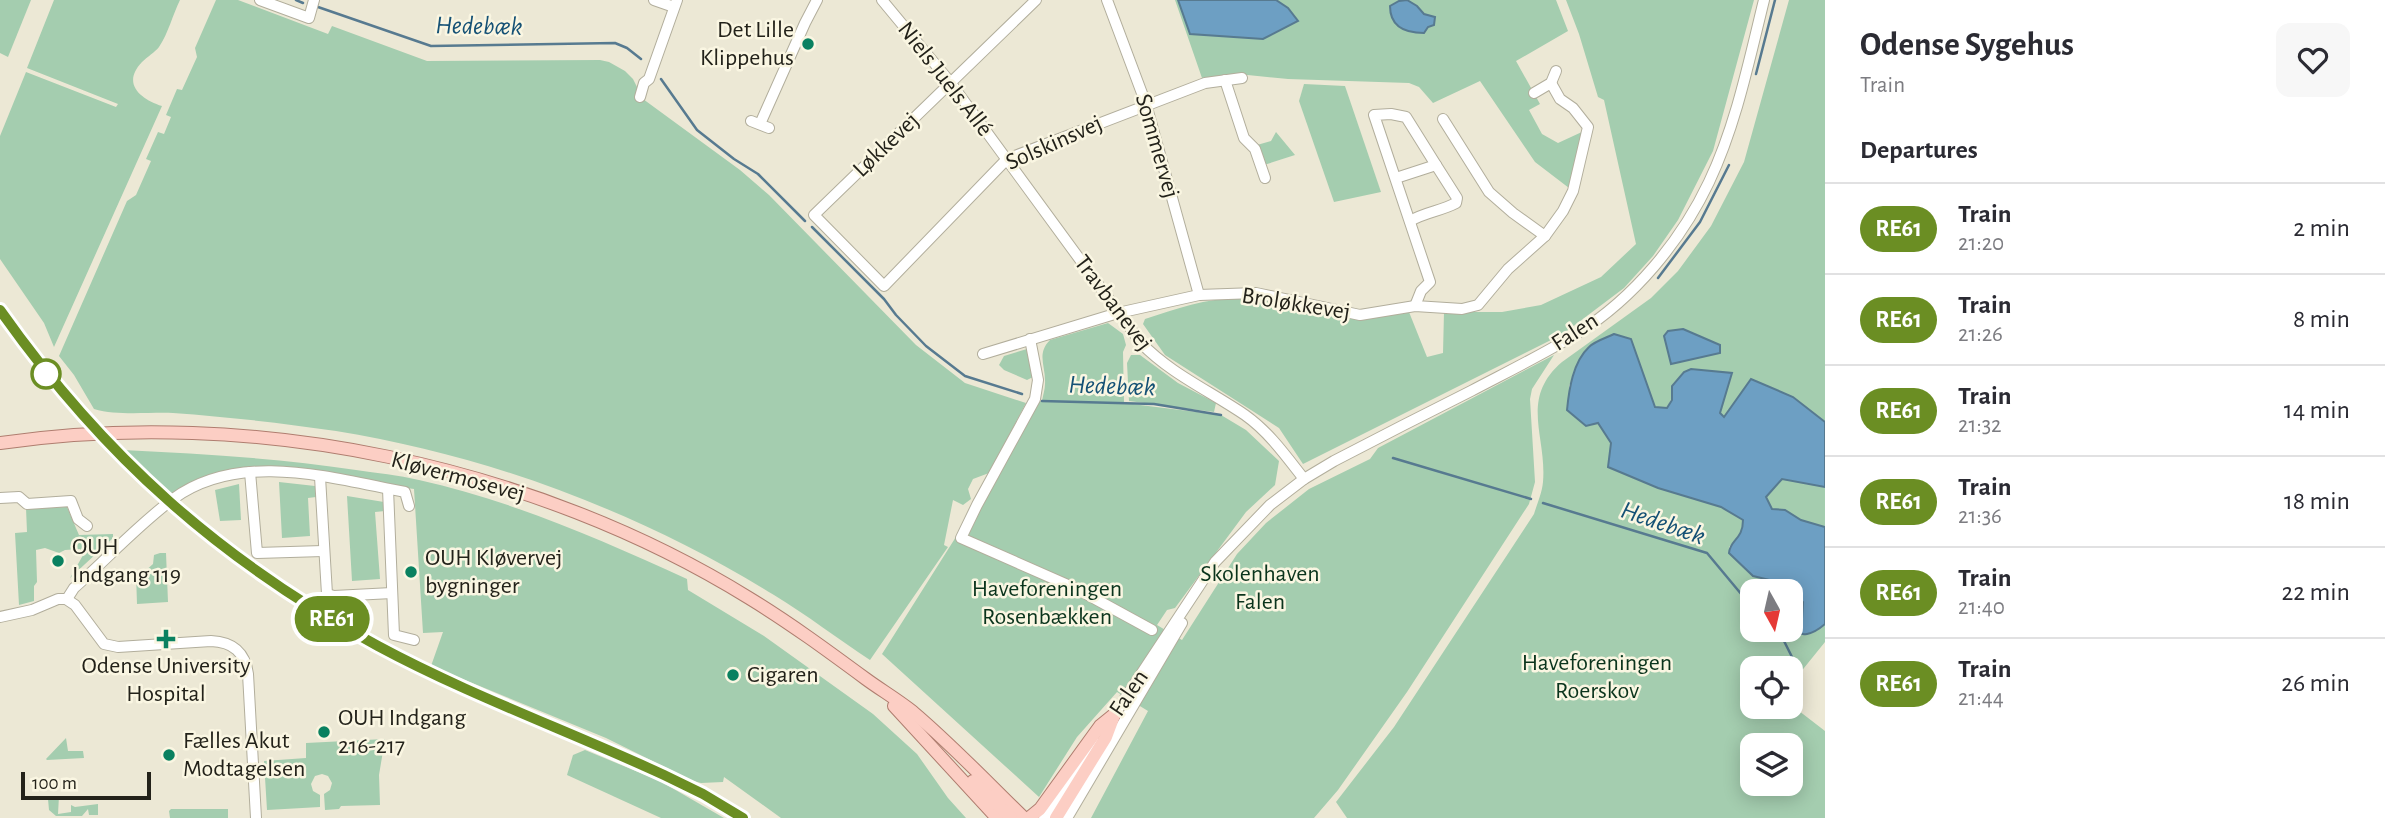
<!DOCTYPE html>
<meta charset="utf-8">
<style>
:root{--surface:#fff;--page:#f7f7f7;--text:#2b2b33;--muted:#7c7c81;--line:#e1e1e2}
body{margin:0;font-family:"Alegreya Sans",sans-serif;background:var(--page);color:var(--text);height:100vh;display:flex;flex-direction:column;font-size:26px;white-space:nowrap}
*{box-sizing:border-box;margin:0}
p{font-size:23px;color:var(--muted)}
.icon{flex:none;width:38px;height:38px;fill:none;stroke:currentColor;stroke-width:2;stroke-linecap:round;stroke-linejoin:round}
.map{position:relative;flex:1;overflow:hidden}
.sheet{display:flex;flex-direction:column;background:var(--surface);width:560px}
.sheet>*{flex:none}
.badge{padding:0 14px;border-radius:23px;font-size:24px;line-height:46px}
.needle{width:46px;rotate:172deg}
.controls{position:absolute;left:1740px;top:579px;display:grid;gap:14px}
.controls a{display:grid;place-items:center;width:63px;height:63px;border-radius:14px;background:var(--surface);box-shadow:0 4px 18px #0003;font-size:35px}
.scale{position:absolute;left:21px;bottom:18px;width:130px;box-sizing:border-box;padding-left:7px;border:4px solid #23221a;border-top:0;font-size:19px;line-height:24px;white-space:nowrap;color:#23221a;-webkit-text-stroke:5px #faf6e2;paint-order:stroke}
.map>.badge{position:absolute;translate:-50% -50%;box-shadow:0 0 0 4px #fff}
h2{padding:0 35px;font-size:26px;line-height:63px}
.round{display:grid;place-items:center;flex:none;width:74px;height:74px;border-radius:14px;background:var(--page)}
.head{display:flex;align-items:center;justify-content:space-between;height:119px;padding:0 35px}
h1{font-size:33px;font-weight:700;line-height:52px}
ul{padding:0;list-style:none}
li{display:flex;align-items:center;gap:21px;height:91px;padding:0 35px;border-top:2px solid var(--line)}
li div{flex:1}
li b{display:block;font-size:26px}
li em{font-style:normal}
li .badge{min-width:77px;font-weight:700;text-align:center}
main{display:flex;flex:1;min-height:0}
.map>svg:first-child{display:block}
.green{fill:#a4cdaf;fill-rule:evenodd}
.water{fill:#6d9fc3;stroke:#577a90;stroke-width:2}
.lines{fill:none;stroke-linecap:round;stroke-linejoin:round}
.stream{stroke:#577a90;stroke-width:2.5}
.minor-casing{stroke:#b2ae9c;stroke-width:12}
.major-casing{stroke:#af7d6f;stroke-width:14}
.minor{stroke:#fff;stroke-width:10}
.major{stroke:#fccec4;stroke-width:12}
.rail-casing{stroke:#4a493f;stroke-width:5}
.rail{stroke:#faf6e2;stroke-width:2.5;stroke-dasharray:8;stroke-linecap:butt}
.line-casing{stroke:#fff;stroke-width:16}
.line{stroke:#6b8e23;stroke-width:10}
.poi-dot{fill:#0a8160;stroke:#faf6e2;stroke-width:2.5}
.stop-dot{fill:#fff;stroke:#6b8e23;stroke-width:3.5}
.labels{text-anchor:middle;dominant-baseline:central;stroke-width:5;stroke-linejoin:round;paint-order:stroke}
.poi-label{font-size:24px;fill:#23221a;stroke:#faf6e2;text-anchor:start}
.street-label{font-size:24px;fill:#23221a;stroke:#faf6e2}
.park-label{font-size:24px;fill:#0a341c;stroke:#faf6e2}
.water-label{font-size:26px;font-style:italic;fill:#155175;stroke:#faf6e2}
</style>
<main>
<div class="map">
<svg width="1825" height="818" viewBox="0 0 1825 818">
<rect width="100%" height="100%" fill="#ece8d5"/>
<!-- green -->
<g class="green">
<polygon points="0,0 31,0 8,57 0,53"/>
<path d="M 54,0 L 180,0 C 173,14 168,34 159,47 C 155,52 147,57 142,62 C 121,84 141,99 162,106 L 54,347 L 44,323 L 0,259 L 0,136 L 26,72 L 116,107 L 118,104 L 27,68 Z"/>
<path d="M 216,0 L 238,0 L 328,34 L 332,26 L 427,61 L 600,60 L 609,62 L 625,71 L 633,79 L 643,99 L 740,170 L 769,195 L 916,345 L 965,383 L 1026,403 L 989,473 L 973,479 L 968,489 L 971,499 L 963,505 L 953,500 L 944,545 L 948,547 L 870,660 C 838,639 807,615 774,595 C 641,513 491,456 336,431 C 282,423 228,417 173,413 C 148,412 118,416 94,409 L 74,375 L 59,356 L 127,201 L 136,195 L 151,161 L 146,159 L 158,132 L 164,134 L 171,117 L 166,115 L 177,89 L 182,90 L 197,57 L 195,48 Z"/>
<polygon points="1175,0 1405,0 1399,1 1424,14 1417,6 1407,0 1556,0 1568,31 1516,61 1540,104 1529,110 1542,134 1558,143 1584,131 1569,188 1535,162 1480,81 1433,103 1419,87 1409,83 1288,79 1238,74 1202,78"/>
<path d="M 1566,0 L 1754,0 L 1713,151 L 1678,220 L 1653,256 L 1624,288 L 1563,334 L 1303,464 L 1279,428 L 1165,355 L 1143,324 L 1145,319 C 1176,309 1206,298 1239,298 C 1272,298 1302,311 1334,317 C 1359,322 1383,316 1409,312 L 1427,357 L 1443,353 L 1444,312 L 1502,312 L 1541,305 L 1601,277 L 1636,244 L 1604,100 L 1598,97 L 1579,34 Z"/>
<path d="M 1789,0 L 1825,0 L 1825,422 L 1793,397 L 1724,417 L 1720,413 L 1732,373 L 1691,369 L 1684,372 L 1667,408 L 1655,407 L 1631,339 L 1589,346 L 1579,362 L 1569,386 L 1586,426 L 1598,423 L 1611,443 L 1658,488 L 1721,507 L 1744,520 L 1743,533 L 1729,547 L 1753,576 L 1786,584 L 1803,602 L 1802,619 L 1820,628 L 1825,624 L 1825,642 L 1791,684 L 1790,668 L 1752,668 L 1752,707 L 1790,707 L 1790,704 L 1825,731 L 1825,818 L 1347,818 L 1336,802 L 1394,727 L 1534,514 C 1537,504 1542,493 1543,482 C 1547,436 1519,399 1562,362 L 1651,298 L 1678,271 L 1711,226 L 1744,162 ZM 1752,592 L 1790,592 L 1790,630 L 1752,630 ZM 1752,746 L 1790,746 L 1790,784 L 1752,784 Z"/>
<polygon points="1304,84 1345,86 1381,192 1334,202 1299,101"/>
<polygon points="1276,132 1295,155 1264,165 1257,145 1271,141"/>
<path d="M 1108,323 L 1123,334 L 1126,345 L 1123,352 L 1124,403 L 1221,415 L 1246,430 L 1279,461 L 1275,485 L 1246,512 L 1175,608 L 1167,610 L 1157,625 L 1182,640 L 1237,554 L 1266,523 L 1309,489 L 1370,459 L 1378,448 L 1554,355 L 1532,389 L 1530,399 L 1535,482 L 1529,504 L 1407,692 L 1338,790 L 1314,818 L 1091,818 L 1148,711 L 1117,692 L 1077,737 L 1039,797 L 882,654 L 954,540 L 1029,401 L 1042,401 C 1043,395 1045,389 1045,384 C 1046,366 1036,354 1050,340 Z"/>
<polygon points="1027,349 1030,356 1033,377 1027,380 1004,370 999,365 1004,356"/>
<polygon points="1131,355 1140,355 1178,383 1216,403 1214,412 1129,401 1127,363"/>
<path d="M 123,450 C 201,454 278,458 356,470 C 377,473 398,475 419,480 C 513,501 599,539 687,579 L 688,590 L 764,636 L 873,714 L 917,754 L 948,798 L 966,818 L 781,818 L 724,777 L 723,782 L 701,783 L 693,781 L 606,738 L 431,666 L 443,632 L 423,633 L 414,489 L 257,468 L 171,496 Z"/>
<polygon points="1781,479 1825,487 1825,527 1801,520 1785,510 1772,509 1766,496"/>
<polygon points="279,482 315,486 316,497 308,498 310,536 282,538"/>
<polygon points="239,484 241,520 220,521 215,490"/>
<polygon points="347,496 384,502 385,511 375,512 380,579 352,581"/>
<polygon points="67,507 79,535 113,534 113,538 70,578 82,557 80,549 65,550 59,553 45,548 36,550 37,582 34,586 34,601 19,605 15,533 27,532 26,508"/>
<polygon points="160,553 166,553 168,602 137,604 136,574 143,573 153,564 154,555"/>
<polygon points="66,738 68,751 83,751 84,758 47,760 46,759"/>
<polygon points="385,739 379,775 380,805 341,806 339,809 325,810 324,794 330,790 332,783 328,776 322,774 315,776 311,784 313,791 320,795 320,807 267,810 264,761 306,758 306,743"/>
<polygon points="585,750 660,781 724,818 661,818 567,775 573,755"/>
<polygon points="59,796 58,814 71,812 71,805 75,807 98,804 98,815 89,815 88,809 82,816 56,816 49,810 48,799"/>
<polygon points="171,809 228,809 228,818 170,818 169,811"/>
</g>
<!-- water -->
<g class="water">
<polygon points="1178,0 1276,0 1288,8 1298,21 1263,39 1190,34"/>
<path d="M 1407,0 L 1417,6 L 1424,14 L 1435,17 L 1434,25 L 1428,27 L 1424,33 C 1405,33 1390,27 1390,6 L 1399,1 Z"/>
<polygon points="1683,329 1720,345 1720,353 1671,364 1664,336 1668,331"/>
<path d="M 1614,334 L 1631,339 L 1655,407 L 1667,408 L 1672,400 L 1672,386 L 1684,372 L 1691,369 L 1732,373 L 1720,413 L 1724,417 L 1751,379 L 1793,397 L 1825,422 L 1825,487 L 1782,479 L 1766,497 L 1772,509 L 1785,510 L 1801,520 L 1825,527 L 1825,624 C 1816,632 1796,643 1795,623 L 1802,619 L 1803,602 L 1786,584 L 1753,576 L 1729,553 C 1730,539 1743,540 1743,520 L 1721,507 L 1658,488 L 1608,467 L 1611,443 L 1598,423 L 1586,426 L 1567,410 C 1569,389 1573,362 1589,347 C 1595,341 1606,338 1614,334 Z"/>
</g>
<g class="lines">
<!-- stream -->
<g class="stream">
<polyline points="296,0 303,3"/>
<polyline points="318,7 431,46 615,43 627,48 641,59"/>
<polyline points="1756,74 1775,0"/>
<polyline points="661,79 697,130 734,159 758,174 805,221"/>
<polyline points="812,227 884,299 896,315 926,346 965,376 1022,394"/>
<polyline points="1658,278 1700,222 1729,165"/>
<polyline points="1042,401 1154,404 1221,415"/>
<polyline points="1393,458 1531,499"/>
<polyline points="1543,503 1707,553 1752,607"/>
<polyline points="1771,630 1784,641 1793,659"/>
</g>
<!-- minor casing -->
<g class="minor-casing">
<g id="minor">
<polyline points="260,0 309,18 314,0"/>
<polyline points="654,0 674,7"/>
<path d="M 882,0 L 950,82 L 1141,343 C 1171,374 1210,391 1245,415 C 1269,432 1286,456 1304,479"/>
<polyline points="1036,0 814,215 884,286 1007,159 1205,83 1242,78"/>
<polyline points="1107,0 1146,104 1199,295"/>
<polyline points="1225,80 1244,138 1255,149 1265,178"/>
<polyline points="1534,93 1551,83 1556,71"/>
<polyline points="640,97 644,83 649,79 677,0"/>
<polyline points="1443,119 1489,192 1513,213 1545,236"/>
<polyline points="751,121 769,128"/>
<polyline points="760,124 805,23 817,0"/>
<path d="M 1396,178 L 1436,165 L 1457,198 L 1456,203 C 1441,211 1425,212 1410,221"/>
<polyline points="1415,306 1421,291 1430,282 1374,115 1391,114 1406,117 1436,165"/>
<polyline points="1030,339 1038,380 1035,399 977,505 961,538 1077,589 1152,630"/>
<polyline points="983,354 1118,313 1199,295 1256,293 1360,315 1415,306 1462,309 1478,305 1508,269 1545,236 1563,211 1573,191 1588,127 1573,108 1560,99 1551,83"/>
<polyline points="250,472 257,553 323,551"/>
<polyline points="320,477 327,594 334,596 392,593"/>
<polyline points="388,489 394,635 414,640"/>
<polyline points="0,498 19,497 27,504 71,501 78,519 87,526"/>
<path d="M 67,599 L 74,588 C 107,559 138,525 173,499 C 240,450 331,478 405,492 L 409,506"/>
<path d="M 0,617 L 32,610 L 58,599 L 66,599 L 75,605 L 104,644 L 118,647 L 211,641 C 233,642 245,652 248,674 L 256,818"/>
<path d="M 1112,718 L 1215,562 L 1270,505 L 1304,479 L 1334,461 C 1380,437 1425,414 1471,391 C 1507,372 1544,354 1578,333 C 1634,298 1681,241 1709,182 C 1736,125 1749,61 1764,0"/>
<polyline points="1044,818 1095,743"/>
<polyline points="1067,818 1182,623"/>
</g>
</g>
<!-- major casing -->
<g class="major-casing">
<g id="major">
<path d="M 0,443 C 251,406 534,465 749,598 C 790,623 828,651 866,679 C 881,690 898,700 913,712 C 952,745 987,782 1024,818"/>
<polyline points="894,706 997,818"/>
<polyline points="973,781 1011,818"/>
<polyline points="1029,818 1040,809 1100,726 1116,713"/>
<polyline points="1056,818 1106,737 1115,713"/>
</g>
</g>
<!-- minor -->
<use href="#minor" class="minor"/>
<!-- major -->
<use href="#major" class="major"/>
<!-- rail casing -->
<g class="rail-casing">
<path id="rail" d="M 0,310 C 100,454 224,563 378,646 C 470,695 569,730 664,775 L 703,794 L 743,818"/>
</g>
<!-- rail -->
<use href="#rail" class="rail"/>
</g>
<g class="lines">
<!-- line casing -->
<g class="line-casing">
<path id="line" d="M 0,310 C 103,456 221,561 378,646 C 469,695 569,731 664,775 L 703,794 L 743,818"/>
</g>
<!-- line -->
<use href="#line" class="line"/>
</g>
<!-- markers -->
<g class="poi-dot">
<circle cx="808" cy="44" r="7"/>
<circle cx="58" cy="561" r="7"/>
<circle cx="411" cy="572" r="7"/>
<path d="M162.5 628.5h7v7h7v7h-7v7h-7v-7h-7v-7h7z"/>
<circle cx="733" cy="675" r="7"/>
<circle cx="324" cy="732" r="7"/>
<circle cx="169" cy="755" r="7"/>
</g>
<circle class="stop-dot" cx="46" cy="374" r="14"/>
<g class="labels">
<!-- poi labels -->
<g class="poi-label">
<text x="794" y="30" text-anchor="end">Det Lille<tspan x="794" dy="28">Klippehus</tspan></text>
<text x="72" y="547">OUH<tspan x="72" dy="28">Indgang 119</tspan></text>
<text x="425" y="558">OUH Kløvervej<tspan x="425" dy="28">bygninger</tspan></text>
<text x="166" y="666" text-anchor="middle">Odense University<tspan x="166" dy="28">Hospital</tspan></text>
<text x="747" y="675">Cigaren</text>
<text x="338" y="718">OUH Indgang<tspan x="338" dy="28">216-217</tspan></text>
<text x="183" y="741">Fælles Akut<tspan x="183" dy="28">Modtagelsen</tspan></text>
</g>
<!-- street labels -->
<g class="street-label">
<text transform="translate(945 79) rotate(52)">Niels Juels Allé</text>
<text transform="translate(1054 143) rotate(-24)">Solskinsvej</text>
<text transform="translate(886 145) rotate(-44)">Løkkevej</text>
<text transform="translate(1157 146) rotate(74)">Sommervej</text>
<text transform="translate(1113 303) rotate(53)">Travbanevej</text>
<text transform="translate(1296 304) rotate(9)">Broløkkevej</text>
<text transform="translate(1575 332) rotate(-33)">Falen</text>
<text transform="translate(458 477) rotate(15)">Kløvermosevej</text>
<text transform="translate(1129 693) rotate(-56)">Falen</text>
</g>
<!-- park labels -->
<g class="park-label">
<text x="1260" y="574">Skolenhaven<tspan x="1260" dy="28">Falen</tspan></text>
<text x="1047" y="589">Haveforeningen<tspan x="1047" dy="28">Rosenbækken</tspan></text>
<text x="1597" y="663">Haveforeningen<tspan x="1597" dy="28">Roerskov</tspan></text>
</g>
<!-- water labels -->
<g class="water-label">
<text transform="translate(479 26) rotate(1)">Hedebæk</text>
<text transform="translate(1112 386) rotate(2)">Hedebæk</text>
<text transform="translate(1663 523) rotate(19)">Hedebæk</text>
</g>
</g>
</svg>
<div class="controls">
<a><svg class="needle" viewBox="-14 -14 28 28"><path d="M0-13l5 13h-10z" fill="#e53935"/><path d="M0 13l5-13h-10z" fill="#7c7c81"/></svg></a>
<a><svg class="icon" aria-label="locate" viewBox="0 0 24 24"><circle cx="12" cy="12" r="6"/><path d="M12 2v4M12 18v4M2 12h4M18 12h4"/></svg></a>
<a><svg class="icon" aria-label="layers" viewBox="0 0 24 24"><path d="M12 4l9 5-9 5-9-5zM3 14l9 5 9-5"/></svg></a>
</div>
<div class="scale">100 m</div>
<b class="badge" style="left:332px;top:619px;background:#6b8e23;color:#fff">RE61</b>
</div>
<section class="sheet">
<div class="head"><div><h1>Odense Sygehus</h1><p>Train</p></div><a class="round"><svg class="icon" aria-label="heart" viewBox="0 0 24 24"><path d="M12 20l-8-8c-3-5 5-10 8-4 3-6 11-1 8 4z"/></svg></a></div>
<h2>Departures</h2>
<ul>
<li><span class="badge" style="background:#6b8e23;color:#fff">RE61</span><div><b>Train</b><p>21:20</p></div><em>2 min</em></li>
<li><span class="badge" style="background:#6b8e23;color:#fff">RE61</span><div><b>Train</b><p>21:26</p></div><em>8 min</em></li>
<li><span class="badge" style="background:#6b8e23;color:#fff">RE61</span><div><b>Train</b><p>21:32</p></div><em>14 min</em></li>
<li><span class="badge" style="background:#6b8e23;color:#fff">RE61</span><div><b>Train</b><p>21:36</p></div><em>18 min</em></li>
<li><span class="badge" style="background:#6b8e23;color:#fff">RE61</span><div><b>Train</b><p>21:40</p></div><em>22 min</em></li>
<li><span class="badge" style="background:#6b8e23;color:#fff">RE61</span><div><b>Train</b><p>21:44</p></div><em>26 min</em></li>
</ul>
</section>
</main>
